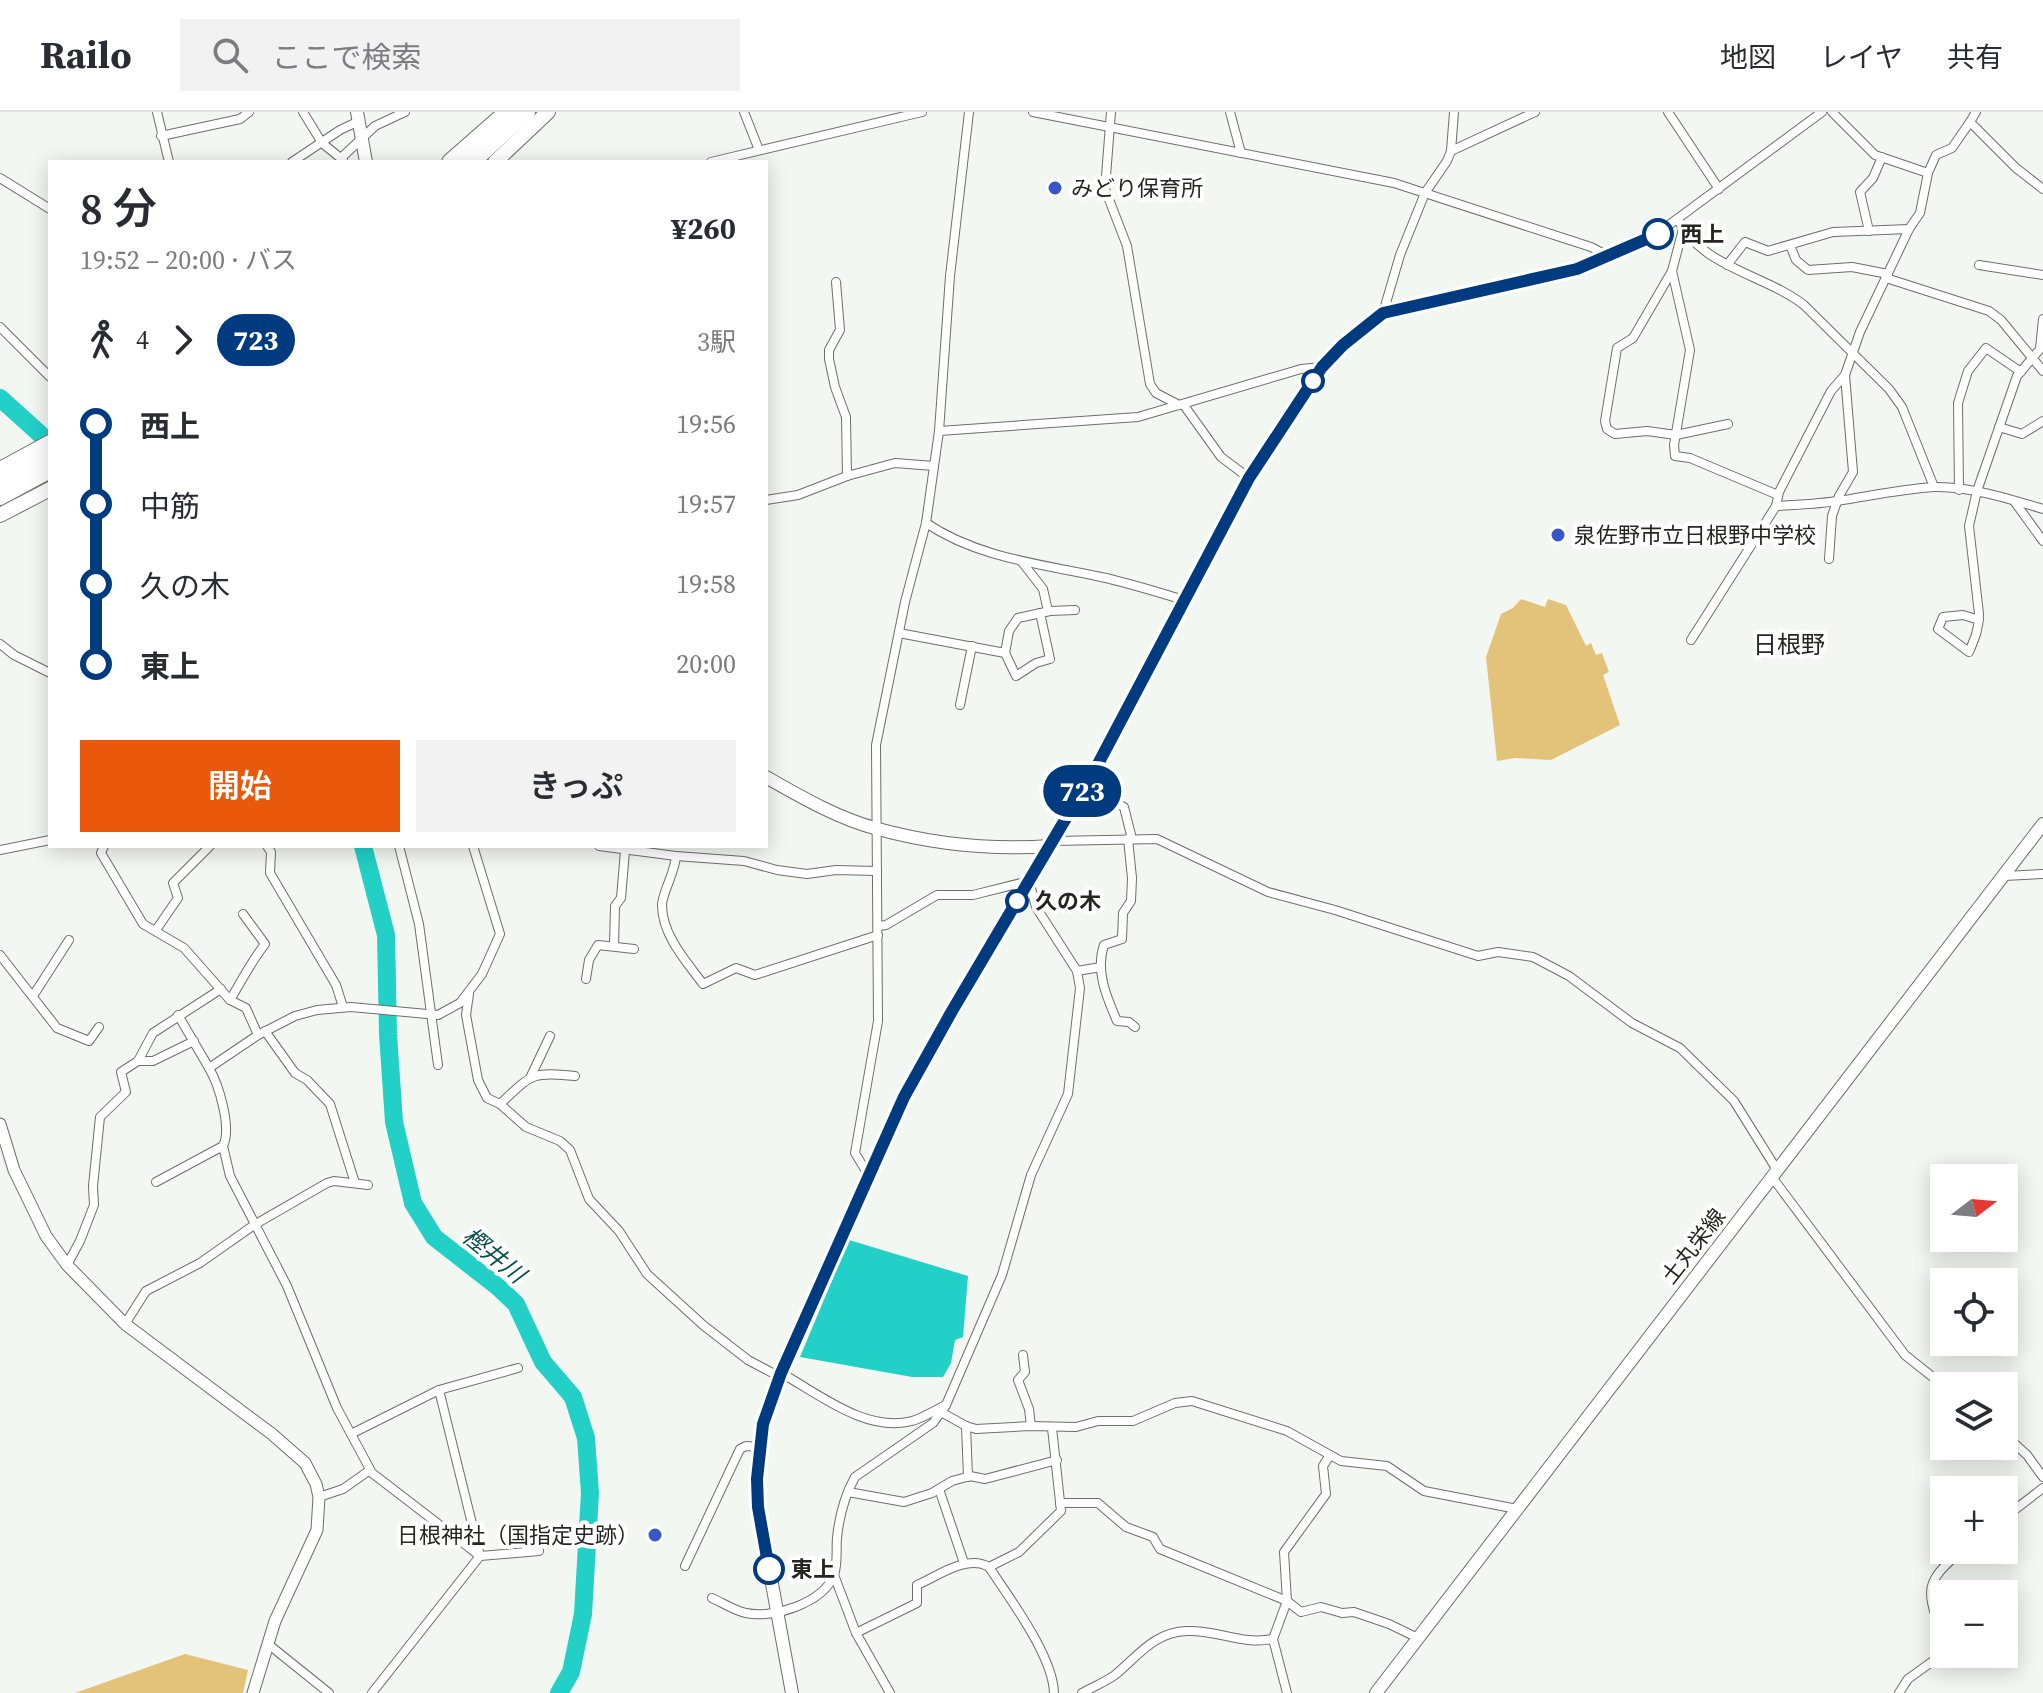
<!DOCTYPE html>
<html lang="ja">
<meta charset="utf-8">
<style>
:root{--surface:#fff;--page:#f2f2f3;--text:#2b2b33;--muted:#7c7c81;--line:#e1e1e2;--accent:#ea580c}
body{margin:0;font-family:"Source Serif 4","Noto Sans JP",serif;background:var(--page);color:var(--text);height:100vh;display:flex;flex-direction:column;font-size:30px;white-space:nowrap}
*{box-sizing:border-box;margin:0}
p{font-size:26px;color:var(--muted)}
.icon{flex:none;width:44px;height:44px;fill:none;stroke:currentColor;stroke-width:2;stroke-linecap:round;stroke-linejoin:round}
.map{position:relative;flex:1;overflow:hidden}
.side{position:absolute;left:48px;top:48px;width:720px;height:688px;display:flex;flex-direction:column;background:var(--surface);border-radius:0px;box-shadow:0 4px 20px #0003}
.side>*{flex:none}
.badge{padding:0 16px;border-radius:26px;font-size:28px;line-height:52px}
.needle{width:52px;rotate:74deg}
.buttons{position:absolute;left:1930px;top:1052px;display:grid;gap:16px}
.buttons a{display:grid;place-items:center;width:88px;height:88px;border-radius:0px;background:var(--surface);box-shadow:0 4px 20px #0003;font-size:40px}
.map>.badge{position:absolute;translate:-50% -50%;box-shadow:0 0 0 4px #fff}
.legs{display:flex;align-items:center;gap:12px;height:88px;padding:0 32px;font-size:26px}
.legs p{margin-inline-start:auto}
.head{display:flex;align-items:center;justify-content:space-between;height:136px;padding:0 32px}
h1{font-size:44px;font-weight:600;line-height:60px}
.action{display:flex;gap:16px;margin-top:auto;padding:16px 32px}
.action a{flex:1;height:92px;border-radius:0px;background:var(--accent);color:#fff;font-size:32px;font-weight:600;line-height:92px;text-align:center}
.action a+a{background:var(--page);color:var(--text)}
ul{padding:0 32px;list-style:none}
li{display:flex;align-items:center;gap:28px;height:80px;font-size:30px}
li i{display:grid;place-items:center;width:12px;height:100%;margin:0 10px;background:currentColor}
li i::after{content:'';width:20px;height:20px;margin:-10px;border:6px solid;border-radius:50%;background:var(--surface)}
li p{margin-inline-start:auto}
li:first-child i{background:linear-gradient(#0000 50%,currentColor 0)}
li:last-child i{background:linear-gradient(currentColor 50%,#0000 0)}
header{display:flex;align-items:center;gap:48px;box-sizing:border-box;height:112px;padding:0 40px;background:var(--surface);border-bottom:2px solid var(--line)}
header strong{font-size:38px}
nav{display:flex;gap:44px;margin-inline-start:auto;font-size:28px}
.search{width:560px;height:72px;background:var(--page);display:flex;align-items:center;gap:20px;box-sizing:border-box;padding:0 28px;border-radius:0px;color:var(--muted);font-size:30px}
.map>svg:first-child{display:block}
.green{fill:#e3c27a}
.water{fill:#22d0c7}
.lines{fill:none;stroke-linecap:round;stroke-linejoin:round}
.river{stroke:#22d0c7;stroke-width:18}
.minor-casing{stroke:#6c6f6a;stroke-width:10}
.tertiary-casing{stroke:#6c6f6a;stroke-width:13}
.secondary-casing{stroke:#6c6f6a;stroke-width:14}
.trunk-casing{stroke:#6c6f6a;stroke-width:16}
.motorway-casing{stroke:#6c6f6a;stroke-width:18}
.minor{stroke:#fff;stroke-width:8}
.tertiary{stroke:#fff;stroke-width:11}
.secondary{stroke:#fff;stroke-width:12}
.trunk{stroke:#fff;stroke-width:14}
.motorway{stroke:#fff;stroke-width:16}
.line-1-casing{stroke:#fff;stroke-width:18}
.line-1{stroke:#003b80;stroke-width:12}
.poi-dot{fill:#3557c8;stroke:#fff;stroke-width:3}
.stop-1-dot{fill:#fff;stroke:#003b80;stroke-width:4}
.labels{text-anchor:middle;dominant-baseline:central;stroke-width:8;stroke-linejoin:round;paint-order:stroke}
.poi-label{font-size:22px;fill:#252624;stroke:#fff;text-anchor:start}
.stop-label{font-size:22px;font-weight:bold;fill:#252624;stroke:#fff;text-anchor:start}
.street-label{font-size:22px;fill:#252624;stroke:#fff}
.neighbourhood-label{font-size:24px;fill:#252624;stroke:#fff}
.water-label{font-size:24px;font-style:italic;fill:#094f4b;stroke:#fff}
</style>
<header>
<strong>Railo</strong>
<div class="search"><svg class="icon" aria-label="search" viewBox="0 0 24 24"><circle cx="10" cy="10" r="6"/><path d="M15 15l6 6"/></svg>ここで検索</div>
<nav><a>地図</a><a>レイヤ</a><a>共有</a></nav>
</header>
<div class="map">
<svg width="2043" height="1581" viewBox="0 0 2043 1581">
<rect width="100%" height="100%" fill="#f3f7f1"/>
<!-- green -->
<g class="green">
<polygon points="1521,487 1545,495 1548,487 1566,493 1586,534 1591,531 1596,543 1602,541 1609,560 1603,563 1620,613 1551,648 1515,646 1497,649 1486,545 1501,502 1513,496"/>
<polygon points="185,1542 248,1558 243,1581 75,1581"/>
</g>
<!-- water -->
<polygon class="water" points="849,1128 968,1164 963,1225 955,1228 951,1251 943,1265 912,1265 800,1245"/>
<g class="lines">
<!-- river -->
<g class="river">
<polyline points="0,286 50,331"/>
<polyline points="363,734 386,823 388,922 394,1010 413,1091 434,1125 498,1175 516,1192 543,1250 573,1285 586,1326 590,1381 583,1502 571,1560 559,1581"/>
</g>
<!-- minor casing -->
<g class="minor-casing">
<g id="minor">
<polyline points="157,0 169,50"/>
<polyline points="303,0 322,31 343,48"/>
<polyline points="744,0 759,38"/>
<polyline points="1033,0 1394,71 1591,135 1606,143"/>
<polyline points="1111,0 1105,77 1127,134 1150,272 1156,281 1179,293"/>
<polyline points="1230,0 1241,41"/>
<polyline points="1668,0 1719,77"/>
<polyline points="1832,0 1875,43 1928,61"/>
<polyline points="1976,0 1970,10 2016,56 2043,77"/>
<polyline points="161,24 240,7 249,0"/>
<polyline points="1451,39 1535,0"/>
<polyline points="341,46 375,14 405,0"/>
<polyline points="292,50 340,18 359,9"/>
<polyline points="711,50 922,0"/>
<polyline points="0,66 50,97"/>
<path d="M 1678,108 C 1703,156 1764,162 1804,193 L 1889,277 L 1902,295 L 1934,375"/>
<polyline points="1683,117 1672,159 1690,238 1674,333 1675,344 1690,346 1778,383"/>
<polyline points="1869,119 1860,80 1873,66 1882,45"/>
<polyline points="1790,133 1796,148 1808,158 1852,155 1888,162"/>
<polyline points="1727,153 1745,130 1768,139 1833,120 1909,117"/>
<polyline points="1979,153 2043,163"/>
<polyline points="1672,159 1633,226 1617,236 1605,309 1607,317 1615,322 1647,319 1676,323 1728,312"/>
<polyline points="1886,166 1989,199 2001,208 2043,259"/>
<polyline points="836,170 840,218 829,238 829,247 835,275 846,305 847,364"/>
<polyline points="1383,201 1400,143 1425,81 1447,49 1451,39 1454,0"/>
<polyline points="0,215 50,265"/>
<polyline points="1183,292 1221,345 1249,366"/>
<polyline points="1999,315 2022,322 2043,309"/>
<polyline points="939,319 1138,305 1301,257 1322,255"/>
<polyline points="1959,378 1958,291 1968,259 1986,236 2021,260"/>
<polyline points="766,388 798,383 847,364 895,351 934,354"/>
<polyline points="2014,389 2043,429"/>
<polyline points="1776,394 1779,380 1831,279 1845,263 1860,220 1909,117 1920,101 1928,61 1936,43 1952,36 1970,10"/>
<path d="M 926,411 C 978,446 1041,452 1101,465 C 1129,471 1157,480 1184,488"/>
<polyline points="1829,447 1832,404 1839,384 1853,360 1845,263"/>
<polyline points="1022,450 1043,477 1048,499"/>
<path d="M 1979,508 L 1963,503 L 1943,505 L 1938,517 L 1969,540 C 1975,526 1979,517 1979,502 L 1969,414 L 1977,379 L 2017,264 L 2040,237 L 2043,207"/>
<polyline points="899,521 1005,541 1009,519 1018,506 1050,499 1075,498"/>
<path d="M 1691,528 L 1776,394 C 1796,393 1817,392 1837,389 C 1870,384 1902,377 1934,375 C 1969,374 2010,387 2043,397"/>
<polyline points="0,532 14,543 50,561"/>
<polyline points="1005,541 1016,564 1036,551 1050,547 1040,501"/>
<polyline points="960,593 972,534"/>
<polyline points="1084,676 1124,695 1132,727"/>
<path d="M 1128,727 L 1132,766 L 1131,789 L 1123,801 L 1122,827 L 1104,833 C 1095,859 1107,886 1117,909 L 1129,910 L 1135,915"/>
<polyline points="1053,729 1157,727 1268,780 1335,798 1478,844 1498,840 1533,845 1569,864 1632,911 1680,936 1734,989 1777,1058"/>
<polyline points="104,734 101,741 143,812 184,836 230,888 246,896 258,923"/>
<polyline points="267,734 271,740 270,761 336,873 343,895"/>
<polyline points="399,734 419,812 438,953"/>
<path d="M 473,734 L 500,822 L 482,862 L 460,891 L 438,903 L 351,895 L 317,898 L 295,904 L 258,923 L 209,956 C 219,973 232,1016 223,1034 L 230,1064 L 287,1174 L 337,1296 L 372,1361 L 480,1444 L 539,1439"/>
<polyline points="599,734 676,744 744,749 777,758 807,762 836,758 877,759"/>
<polyline points="1050,734 1098,652 1251,363 1322,255 1343,233 1383,201 1577,157 1658,121 1822,0"/>
<polyline points="0,738 50,728"/>
<path d="M 676,744 C 675,761 662,781 662,793 C 662,823 686,849 703,872 L 736,856 L 755,863 L 878,823"/>
<polyline points="2004,764 2043,762"/>
<polyline points="156,818 178,786 173,771 210,734"/>
<polyline points="614,834 615,794 621,786 625,739"/>
<polyline points="0,843 57,916 89,929 99,915"/>
<polyline points="1077,859 1101,855"/>
<polyline points="586,867 589,848 598,833 634,837"/>
<polyline points="469,882 466,903 478,968 487,986 500,992 526,1015 560,1029 570,1038 589,1087 619,1119 647,1162 703,1213 748,1248 780,1265"/>
<polyline points="33,884 69,828"/>
<path d="M 230,888 C 242,868 251,850 265,832 L 243,802"/>
<polyline points="178,903 209,956"/>
<polyline points="265,919 295,961 307,968 330,992 355,1071"/>
<polyline points="138,949 153,949 194,929"/>
<polyline points="531,964 550,924"/>
<path d="M 500,992 C 531,963 531,959 575,964"/>
<polyline points="869,1064 855,1041 878,909 876,633 905,490 926,411 939,319 950,164 969,0"/>
<polyline points="1772,1065 1905,1243 1944,1274"/>
<polyline points="156,1070 223,1034"/>
<polyline points="67,1153 80,1129 94,1093 93,1074 100,1005 126,980 121,960 138,949 153,921 221,877"/>
<polyline points="125,1212 146,1179 200,1151 254,1113 327,1071 334,1069 368,1073"/>
<polyline points="1023,1243 1025,1260 1018,1268 1029,1297 1031,1314"/>
<path d="M 781,1261 C 819,1282 866,1321 912,1309 C 923,1306 935,1298 946,1293"/>
<polyline points="941,1300 966,1314 976,1317 1031,1314 1076,1315 1098,1309 1133,1309 1175,1291 1192,1289 1287,1319 1341,1349 1387,1354 1424,1379 1517,1397"/>
<polyline points="966,1314 968,1365"/>
<path d="M 1052,1316 L 1061,1399 L 1019,1440 L 989,1455 C 1010,1487 1053,1544 1054,1581"/>
<polyline points="351,1322 439,1278 518,1256"/>
<polyline points="2004,1322 2027,1343 2043,1365"/>
<polyline points="939,1377 964,1451"/>
<polyline points="848,1380 904,1390 932,1381 952,1369 970,1364 985,1367 1057,1348"/>
<polyline points="319,1385 343,1377 370,1358"/>
<polyline points="1060,1391 1098,1391 1126,1415 1153,1425 1160,1437 1287,1489 1301,1500 1321,1495 1342,1501 1354,1500 1389,1512 1418,1526"/>
<polyline points="2004,1406 2043,1376"/>
<polyline points="685,1454 740,1337 746,1334 759,1335"/>
<polyline points="834,1463 856,1521 890,1581"/>
<path d="M 712,1486 C 723,1491 735,1499 746,1501 C 773,1507 823,1491 834,1463 C 838,1453 836,1436 837,1426 C 839,1406 845,1383 855,1365 L 933,1311 L 946,1293 L 1002,1163 L 1031,1063 L 1068,982 L 1080,876 L 1077,859 L 1036,795 L 1029,769 L 973,783 L 937,783 L 886,813 L 878,814"/>
<path d="M 856,1521 L 917,1491 L 917,1473 C 938,1464 967,1442 989,1455"/>
<path d="M 1944,1526 C 1926,1479 1922,1471 1963,1438"/>
<polyline points="268,1532 329,1581"/>
<polyline points="372,1581 480,1444 439,1278"/>
<path d="M 1082,1581 C 1093,1575 1105,1570 1115,1563 C 1138,1544 1154,1520 1187,1519 C 1220,1518 1240,1533 1273,1527"/>
<polyline points="1287,1581 1273,1527 1287,1489 1284,1440 1326,1382 1323,1354 1330,1343"/>
<polyline points="1899,1581 1908,1567 1944,1541"/>
</g>
</g>
<!-- tertiary casing -->
<g class="tertiary-casing">
<polyline id="tertiary" points="0,1012 14,1058 46,1124 67,1153 125,1212 272,1322 305,1351 316,1372 319,1385 317,1418 275,1509 253,1581"/>
</g>
<!-- secondary casing -->
<g class="secondary-casing">
<g id="secondary">
<polyline points="357,0 366,50"/>
<path d="M 766,665 C 801,685 839,707 878,717 C 933,732 993,738 1050,734"/>
<polyline points="792,1581 758,1395 758,1343 763,1312 781,1261 904,985 1050,734"/>
<polyline points="1376,1581 2043,712"/>
</g>
</g>
<!-- trunk casing -->
<g class="trunk-casing">
<g id="trunk">
<polyline points="495,50 548,0"/>
<polyline points="0,357 50,330"/>
<polyline points="0,403 50,377"/>
</g>
</g>
<!-- motorway casing -->
<g class="motorway-casing">
<g id="motorway">
<polyline points="450,50 507,0"/>
<polyline points="472,50 527,0"/>
<polyline points="0,369 50,343"/>
<polyline points="0,385 50,358"/>
</g>
</g>
<!-- minor -->
<use href="#minor" class="minor"/>
<!-- tertiary -->
<use href="#tertiary" class="tertiary"/>
<!-- secondary -->
<use href="#secondary" class="secondary"/>
<!-- trunk -->
<use href="#trunk" class="trunk"/>
<!-- motorway -->
<use href="#motorway" class="motorway"/>
</g>
<g class="lines">
<!-- line-1 casing -->
<g class="line-1-casing">
<polyline id="line-1" points="769,1457 758,1395 757,1367 763,1312 781,1261 904,985 952,899 1098,652 1249,366 1322,255 1343,233 1383,201 1577,157 1658,122"/>
</g>
<!-- line-1 -->
<use href="#line-1" class="line-1"/>
</g>
<!-- markers -->
<g class="poi-dot">
<circle cx="1055" cy="76" r="8"/>
<circle cx="1558" cy="423" r="8"/>
<circle cx="655" cy="1423" r="8"/>
</g>
<g class="stop-1-dot">
<circle cx="1658" cy="122" r="14"/>
<circle cx="1313" cy="269" r="10"/>
<circle cx="1017" cy="789" r="10"/>
<circle cx="769" cy="1457" r="14"/>
</g>
<g class="labels">
<!-- poi labels -->
<g class="poi-label">
<text x="1071" y="76">みどり保育所</text>
<text x="1574" y="423">泉佐野市立日根野中学校</text>
<text x="639" y="1423" text-anchor="end">日根神社（国指定史跡）</text>
</g>
<!-- stop labels -->
<g class="stop-label">
<text x="1680" y="122">西上</text>
<text x="1035" y="789">久の木</text>
<text x="791" y="1457">東上</text>
</g>
<!-- street labels -->
<g class="street-label">
<text transform="translate(1693 1134) rotate(-52)">土丸栄線</text>
</g>
<!-- neighbourhood labels -->
<g class="neighbourhood-label">
<text x="1789" y="532">日根野</text>
</g>
<!-- water labels -->
<g class="water-label">
<text transform="translate(494 1143) rotate(39)">樫井川</text>
</g>
</g>
</svg>
<div class="buttons">
<a><svg class="needle" viewBox="-14 -14 28 28"><path d="M0-13l5 13h-10z" fill="#e53935"/><path d="M0 13l5-13h-10z" fill="#7c7c81"/></svg></a>
<a><svg class="icon" aria-label="locate" viewBox="0 0 24 24"><circle cx="12" cy="12" r="6"/><path d="M12 2v4M12 18v4M2 12h4M18 12h4"/></svg></a>
<a><svg class="icon" aria-label="layers" viewBox="0 0 24 24"><path d="M12 4l9 5-9 5-9-5zM3 14l9 5 9-5"/></svg></a>
<a>+</a>
<a>−</a>
</div>
<b class="badge" style="left:1082px;top:679px;background:#003b80;color:#fff">723</b>
<section class="side">
<div class="head"><div><h1>8 分</h1><p>19:52 – 20:00 · バス</p></div><b>¥260</b></div>
<div class="legs"><svg class="icon" aria-label="walk" viewBox="0 0 24 24"><circle cx="13" cy="4" r="2"/><path d="M13 8l-2 6 4 7M11 14l-3 7M7 12l3-4h3l4 4"/></svg>4<svg class="icon" aria-label="forward" viewBox="0 0 24 24"><path d="M9 5l7 7-7 7"/></svg><b class="badge" style="background:#003b80;color:#fff">723</b><p>3駅</p></div>
<ul>
<li><i style="color:#003b80"></i><b>西上</b><p>19:56</p></li>
<li><i style="color:#003b80"></i><span>中筋</span><p>19:57</p></li>
<li><i style="color:#003b80"></i><span>久の木</span><p>19:58</p></li>
<li><i style="color:#003b80"></i><b>東上</b><p>20:00</p></li>
</ul>
<div class="action"><a>開始</a><a>きっぷ</a></div>
</section>
</div>
